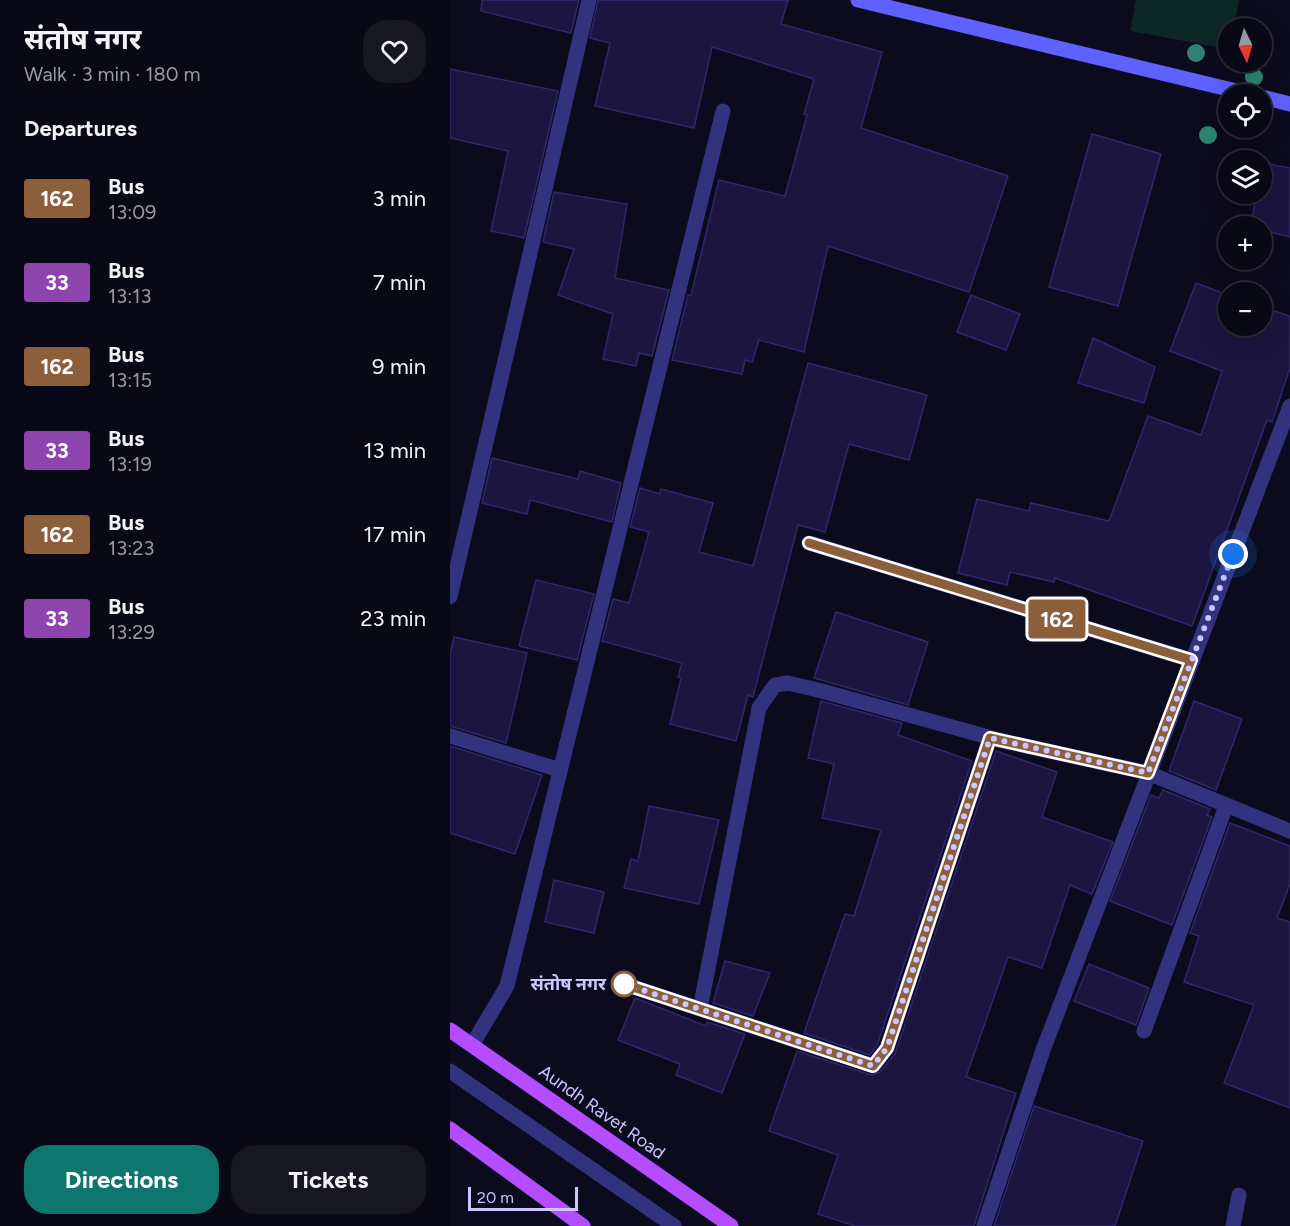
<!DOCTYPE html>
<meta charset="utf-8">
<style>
:root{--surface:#090816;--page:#171623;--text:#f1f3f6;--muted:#999aa1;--line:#292935;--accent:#0f766e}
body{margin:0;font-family:Figtree,"Noto Sans Devanagari",sans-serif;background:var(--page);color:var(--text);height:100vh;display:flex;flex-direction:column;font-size:22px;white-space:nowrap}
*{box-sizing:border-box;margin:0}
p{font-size:20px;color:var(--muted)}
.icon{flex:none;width:33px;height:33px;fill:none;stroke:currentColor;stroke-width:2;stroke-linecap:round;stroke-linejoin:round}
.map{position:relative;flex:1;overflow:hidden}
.drawer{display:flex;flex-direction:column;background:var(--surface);width:450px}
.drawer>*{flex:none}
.badge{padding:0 12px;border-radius:4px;font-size:21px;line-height:39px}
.needle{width:39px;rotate:175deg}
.buttons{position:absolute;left:768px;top:18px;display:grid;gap:12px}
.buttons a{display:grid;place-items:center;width:54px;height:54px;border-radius:50%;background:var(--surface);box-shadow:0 6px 24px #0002,0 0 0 2px var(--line);font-size:30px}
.scale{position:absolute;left:18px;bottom:15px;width:110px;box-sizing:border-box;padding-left:6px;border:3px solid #cac6ff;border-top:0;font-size:16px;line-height:21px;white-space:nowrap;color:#cac6ff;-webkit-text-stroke:4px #0c0a1d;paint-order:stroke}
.you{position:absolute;width:30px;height:30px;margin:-15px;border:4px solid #fff;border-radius:50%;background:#1a73e8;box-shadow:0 0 0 9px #1a73e833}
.map>.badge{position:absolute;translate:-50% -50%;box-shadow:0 0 0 3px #fff}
h2{padding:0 24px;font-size:22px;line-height:54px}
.round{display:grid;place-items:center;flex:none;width:63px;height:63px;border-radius:24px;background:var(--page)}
.summary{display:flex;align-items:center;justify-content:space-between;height:102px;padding:0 24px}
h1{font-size:28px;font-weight:700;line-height:45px}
.primary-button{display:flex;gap:12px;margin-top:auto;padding:12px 24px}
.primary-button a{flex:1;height:69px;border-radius:24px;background:var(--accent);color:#fff;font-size:24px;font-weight:700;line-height:69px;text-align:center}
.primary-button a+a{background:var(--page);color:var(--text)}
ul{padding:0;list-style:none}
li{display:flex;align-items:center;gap:18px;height:84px;padding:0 24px}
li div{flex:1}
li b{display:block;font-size:22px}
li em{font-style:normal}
li .badge{min-width:66px;font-weight:700;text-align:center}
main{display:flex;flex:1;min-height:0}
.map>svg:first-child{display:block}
.green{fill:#0d2725}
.building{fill:#1b153f;stroke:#30266d;stroke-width:1.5}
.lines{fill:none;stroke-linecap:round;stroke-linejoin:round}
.lane{stroke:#32337f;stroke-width:15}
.street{stroke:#32337f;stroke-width:15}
.secondary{stroke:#5d61ff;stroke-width:15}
.primary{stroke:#b34dff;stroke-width:15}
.tree{fill:#2f8272}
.line-casing{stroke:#fff;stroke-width:14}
.line{stroke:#8b5e3c;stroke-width:9}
.walk{stroke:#cac6ff;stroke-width:6;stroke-dasharray:0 10.8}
.stop-dot{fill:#fff;stroke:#8b5e3c;stroke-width:3}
.labels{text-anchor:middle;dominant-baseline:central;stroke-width:4.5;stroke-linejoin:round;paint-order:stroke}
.stop-label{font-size:18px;font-weight:bold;fill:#cac6ff;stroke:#0c0a1d;text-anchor:end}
.street-label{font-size:18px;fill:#cac6ff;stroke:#0c0a1d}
</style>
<main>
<section class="drawer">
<div class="summary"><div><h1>संतोष नगर</h1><p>Walk · 3 min · 180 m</p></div><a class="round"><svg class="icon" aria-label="heart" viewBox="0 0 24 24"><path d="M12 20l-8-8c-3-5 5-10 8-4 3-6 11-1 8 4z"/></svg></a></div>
<h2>Departures</h2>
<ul>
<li><span class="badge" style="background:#8b5e3c;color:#fff">162</span><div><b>Bus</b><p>13:09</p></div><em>3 min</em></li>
<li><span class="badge" style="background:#8e44ad;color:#fff">33</span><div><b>Bus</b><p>13:13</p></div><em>7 min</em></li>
<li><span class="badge" style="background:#8b5e3c;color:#fff">162</span><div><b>Bus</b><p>13:15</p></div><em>9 min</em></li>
<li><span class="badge" style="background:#8e44ad;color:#fff">33</span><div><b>Bus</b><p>13:19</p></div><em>13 min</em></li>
<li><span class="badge" style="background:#8b5e3c;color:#fff">162</span><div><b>Bus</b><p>13:23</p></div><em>17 min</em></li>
<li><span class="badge" style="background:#8e44ad;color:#fff">33</span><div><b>Bus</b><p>13:29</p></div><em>23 min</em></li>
</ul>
<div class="primary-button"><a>Directions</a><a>Tickets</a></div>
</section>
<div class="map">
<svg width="840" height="1226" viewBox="0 0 840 1226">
<rect width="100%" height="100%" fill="#0c0a1d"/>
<!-- green -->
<polygon class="green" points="686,0 789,0 784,28 778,28 778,49 680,31"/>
<!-- building -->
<g class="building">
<polygon points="32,0 129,0 121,33 31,11"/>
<polygon points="148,0 338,0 331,24 432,52 411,128 558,176 519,292 378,246 354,352 309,340 302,362 295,360 292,374 222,360 238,295 241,295 269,180 335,196 357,115 354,114 364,79 262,47 244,128 145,106 160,43 140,38"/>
<polygon points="0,69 108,91 74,238 41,231 58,151 0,138"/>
<polygon points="642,134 711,154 668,306 599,287"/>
<polygon points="814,163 840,168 840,237 812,230 812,226 800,226 807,194 812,194"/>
<polygon points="104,192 177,204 165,278 219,290 202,356 189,353 186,366 153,359 163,314 108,295 124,249 93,242"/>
<polygon points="746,283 778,295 778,326 812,326 812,307 840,316 840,368 822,422 817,420 742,626 605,578 604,582 560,572 557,585 508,573 527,499 579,511 581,503 659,521 698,416 751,435 772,371 720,351"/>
<polygon points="521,295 570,314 556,350 507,332"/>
<polygon points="643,338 705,367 694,403 628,383"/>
<polygon points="358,363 477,395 459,460 399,444 375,532 348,525 303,697 298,695 286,741 220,724 231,678 228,677 232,663 152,641 163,599 179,603 199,532 180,527 190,488 210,494 211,489 263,503 249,552 303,566"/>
<polygon points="42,458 128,479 130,471 171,483 162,522 80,500 77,514 32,503"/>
<polygon points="86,580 144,594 127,660 69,646"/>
<polygon points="386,612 478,642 458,705 364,678"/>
<polygon points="4,637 77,653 56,743 0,726 0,655"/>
<polygon points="371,701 452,723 448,735 522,761 428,1043 420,1055 354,1033 395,914 404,916 431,830 372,818 384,764 358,758"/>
<polygon points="744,701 792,719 766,790 719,771"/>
<polygon points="0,746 92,775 65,854 0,833"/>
<polygon points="546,751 607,772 592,817 663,842 642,894 620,885 592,968 558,957 516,1077 566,1093 524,1226 405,1226 368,1214 388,1155 319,1131 347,1051 421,1075 430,1072 445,1054"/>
<polygon points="713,790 760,809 757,815 762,817 722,925 660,901 701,795 709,798"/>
<polygon points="199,806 269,820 249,904 174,888 181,859 188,861"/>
<polygon points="780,823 840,846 840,884 827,918 840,922 840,1108 774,1083 804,1005 734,982 749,936 740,933"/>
<polygon points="104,880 154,892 144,933 95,922"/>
<polygon points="275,961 320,973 303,1016 263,1003"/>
<polygon points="639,964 699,988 686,1025 624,1001"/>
<polygon points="185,998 256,1026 257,1022 295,1034 272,1093 226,1075 230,1064 168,1040"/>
<polygon points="584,1106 693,1141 665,1226 544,1226"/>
</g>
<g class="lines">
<!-- lane -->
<g class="lane">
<polyline points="0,1071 224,1226"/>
<polyline points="783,1226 789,1195"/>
</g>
<!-- street -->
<g class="street">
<polyline points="359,543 741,660"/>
<polyline points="0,597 139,0"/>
<polyline points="0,736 110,770"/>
<polyline points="174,984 423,1066 437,1048 540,738"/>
<polyline points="250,1009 309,708 325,685 338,683 368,690 553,741 698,773 840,831"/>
<polyline points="694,1031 776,806"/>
<polyline points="22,1045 57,986 273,111"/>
<polyline points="534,1226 593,1050 840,406"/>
</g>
<!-- secondary -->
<g class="secondary">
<polyline points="408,0 799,94"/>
<polyline points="812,97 840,104"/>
</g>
<!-- primary -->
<g class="primary">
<polyline points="0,1030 281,1226"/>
<polyline points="0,1129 133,1226"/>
</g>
</g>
<!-- trees -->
<g class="tree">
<circle cx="746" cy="53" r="9"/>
<circle cx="804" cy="77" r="9"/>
<circle cx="758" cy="135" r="9"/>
</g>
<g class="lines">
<!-- line casing -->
<g class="line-casing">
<polyline id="line" points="174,984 423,1066 437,1048 540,738 698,773 741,660 359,543"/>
</g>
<!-- line -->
<use href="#line" class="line"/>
<!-- walk -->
<polyline class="walk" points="174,984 423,1066 437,1048 540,738 698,773 783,554"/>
</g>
<!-- markers -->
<circle class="stop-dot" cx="174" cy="984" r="12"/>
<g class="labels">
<!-- stop labels -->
<g class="stop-label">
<text x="156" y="984">संतोष नगर</text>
</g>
<!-- street labels -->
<g class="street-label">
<text transform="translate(152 1112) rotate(35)">Aundh Ravet Road</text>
</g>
</g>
</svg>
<div class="buttons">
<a><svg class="needle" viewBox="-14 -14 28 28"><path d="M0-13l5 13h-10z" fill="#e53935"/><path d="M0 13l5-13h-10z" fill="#999aa1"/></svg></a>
<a><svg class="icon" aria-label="locate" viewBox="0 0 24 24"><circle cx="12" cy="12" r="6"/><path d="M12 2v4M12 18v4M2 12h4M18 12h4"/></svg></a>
<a><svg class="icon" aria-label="layers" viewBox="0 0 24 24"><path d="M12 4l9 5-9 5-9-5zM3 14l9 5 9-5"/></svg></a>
<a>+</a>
<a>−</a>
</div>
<div class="scale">20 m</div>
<div class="you" style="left:783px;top:554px"></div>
<b class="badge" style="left:607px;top:619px;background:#8b5e3c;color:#fff">162</b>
</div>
</main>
